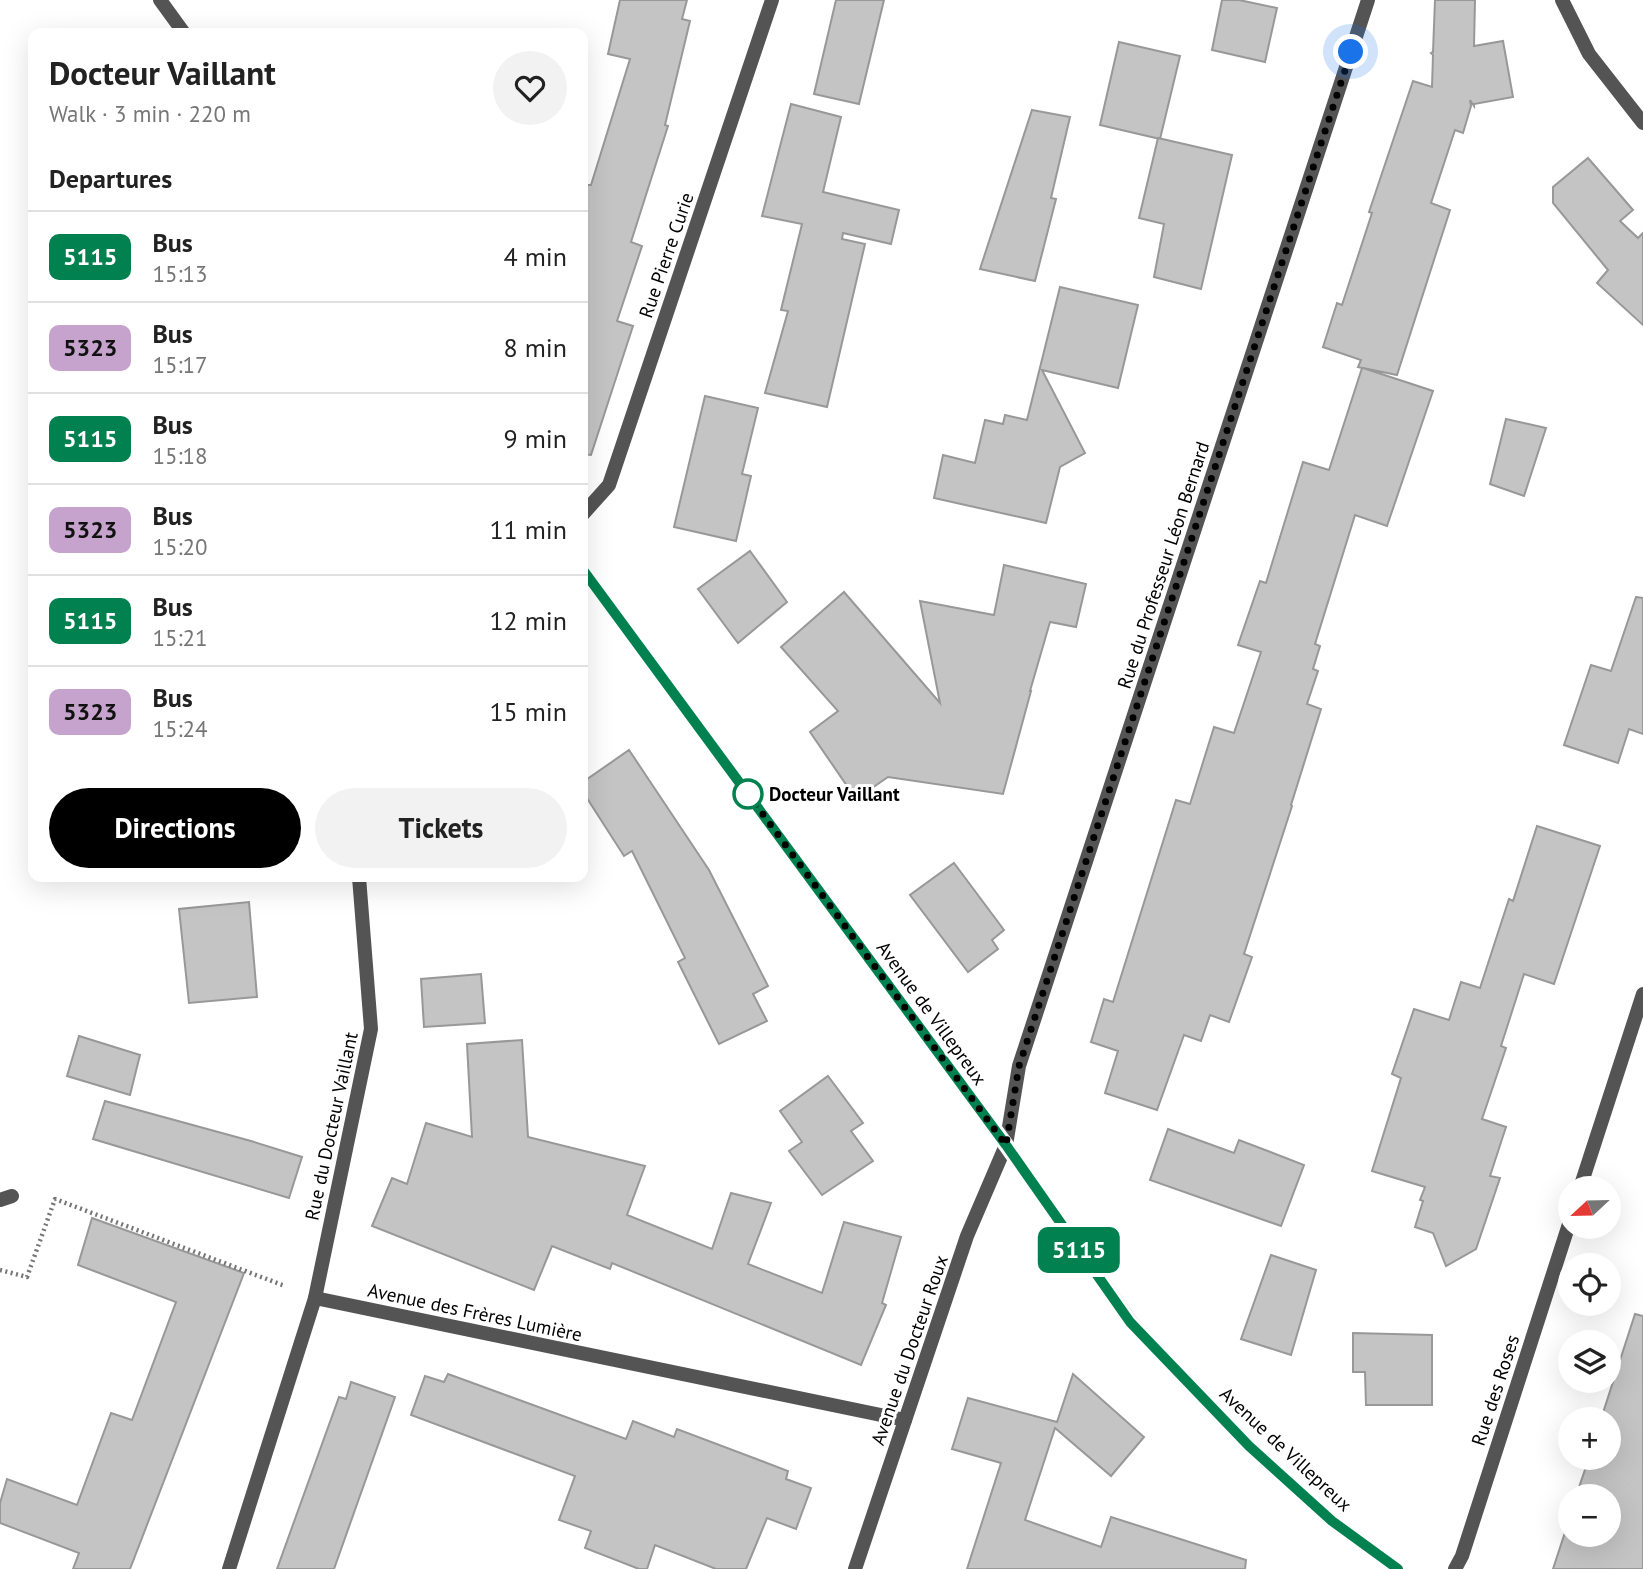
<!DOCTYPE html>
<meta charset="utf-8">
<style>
:root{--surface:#fff;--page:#f2f2f2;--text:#222;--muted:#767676;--line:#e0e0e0;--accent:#000}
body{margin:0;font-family:"PT Sans",sans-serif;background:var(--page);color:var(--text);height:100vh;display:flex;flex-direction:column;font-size:26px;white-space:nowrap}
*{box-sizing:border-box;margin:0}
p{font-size:23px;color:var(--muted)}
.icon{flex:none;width:38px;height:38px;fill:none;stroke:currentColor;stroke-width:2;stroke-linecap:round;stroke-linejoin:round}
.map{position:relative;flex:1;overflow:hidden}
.sheet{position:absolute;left:28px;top:28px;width:560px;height:854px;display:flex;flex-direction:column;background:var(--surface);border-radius:14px;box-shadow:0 7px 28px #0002}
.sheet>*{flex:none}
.badge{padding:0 14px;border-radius:10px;font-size:24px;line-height:46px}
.needle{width:46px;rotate:248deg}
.fabs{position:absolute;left:1558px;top:1176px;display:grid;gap:14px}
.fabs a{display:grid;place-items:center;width:63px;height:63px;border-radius:50%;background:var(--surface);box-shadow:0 7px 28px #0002;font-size:35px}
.you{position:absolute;width:35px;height:35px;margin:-18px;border:5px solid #fff;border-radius:50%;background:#1a73e8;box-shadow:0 0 0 10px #1a73e833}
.map>.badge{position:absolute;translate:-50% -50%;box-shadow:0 0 0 4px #fff}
h2{padding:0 21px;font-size:26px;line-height:63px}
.round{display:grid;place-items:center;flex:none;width:74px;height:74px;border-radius:37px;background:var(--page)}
.summary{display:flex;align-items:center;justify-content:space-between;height:119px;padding:0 21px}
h1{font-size:33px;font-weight:600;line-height:52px}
.cta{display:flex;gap:14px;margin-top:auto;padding:14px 21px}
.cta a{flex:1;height:80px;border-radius:42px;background:var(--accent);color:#fff;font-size:28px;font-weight:600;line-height:80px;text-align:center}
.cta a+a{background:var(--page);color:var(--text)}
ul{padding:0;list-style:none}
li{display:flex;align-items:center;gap:21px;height:91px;padding:0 21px;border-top:2px solid var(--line)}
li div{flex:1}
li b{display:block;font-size:26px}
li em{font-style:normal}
li .badge{min-width:77px;font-weight:700;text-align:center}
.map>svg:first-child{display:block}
.building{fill:#c4c4c4;stroke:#989898;stroke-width:2}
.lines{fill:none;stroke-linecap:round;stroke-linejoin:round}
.path{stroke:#767676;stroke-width:4.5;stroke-dasharray:2 3.5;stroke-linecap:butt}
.street{stroke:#545454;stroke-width:14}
.line-casing{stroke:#fff;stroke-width:16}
.line{stroke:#00814f;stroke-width:10}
.walk{stroke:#000;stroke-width:7;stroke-dasharray:0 12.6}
.stop-dot{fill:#fff;stroke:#00814f;stroke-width:3.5}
.labels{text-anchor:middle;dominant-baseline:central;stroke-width:6;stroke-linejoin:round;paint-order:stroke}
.street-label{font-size:19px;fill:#000;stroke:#fff}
.stop-label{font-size:19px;font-weight:bold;fill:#000;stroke:#fff;text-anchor:start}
</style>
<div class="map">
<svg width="1643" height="1569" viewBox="0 0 1643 1569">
<rect width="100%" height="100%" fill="#fff"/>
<!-- building -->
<g class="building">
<polygon points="620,0 687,0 682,19 690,21 665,125 668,126 631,242 642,246 617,321 633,326 591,455 583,454 583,185 591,185 630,59 608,54"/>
<polygon points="836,0 884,0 859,104 814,94"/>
<polygon points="1222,0 1239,0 1277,8 1265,62 1212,50"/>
<polygon points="1435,0 1475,0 1474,46 1503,41 1513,97 1474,104 1474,106 1470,100 1471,106 1463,133 1455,130 1431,203 1450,210 1397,375 1363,368 1433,391 1387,526 1355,515 1315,644 1320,646 1313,669 1318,671 1307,704 1321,709 1291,805 1292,806 1244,954 1252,957 1229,1022 1210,1015 1201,1041 1184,1035 1157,1110 1105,1093 1118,1051 1091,1042 1104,999 1113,1002 1176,800 1190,804 1214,727 1234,733 1261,652 1238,645 1260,581 1266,583 1303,462 1329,470 1362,368 1358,367 1361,360 1323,347 1337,303 1342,305 1372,213 1369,212 1413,81 1432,87 1433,55 1431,53 1433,52"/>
<polygon points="1119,42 1180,56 1160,139 1100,125"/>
<polygon points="791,104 841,117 823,192 899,210 891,244 843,233 842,239 865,244 827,407 765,393 788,311 781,310 802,224 762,216"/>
<polygon points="1032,110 1070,117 1051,198 1056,199 1035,281 980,269"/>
<polygon points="1158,138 1232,155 1201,289 1154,277 1164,224 1139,218"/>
<polygon points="1588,158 1633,210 1620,221 1638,238 1643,233 1643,325 1597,283 1608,270 1553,203 1553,187"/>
<polygon points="1060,287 1138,305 1118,388 1042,370 1085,453 1060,467 1046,523 934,498 943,455 975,463 985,420 1003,424 1005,415 1027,420"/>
<polygon points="705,396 758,408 742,474 751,476 736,541 674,527"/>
<polygon points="1506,419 1546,428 1524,496 1490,484"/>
<polygon points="750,551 787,602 738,643 698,589"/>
<polygon points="1004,565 1086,584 1076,627 1050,622 1030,691 1031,691 1003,794 888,777 856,799 810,732 838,711 781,647 844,592 940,703 920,601 994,615"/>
<polygon points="1636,597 1643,598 1643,734 1629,729 1618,763 1564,745 1591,665 1611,671"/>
<polygon points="629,750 709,870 768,986 753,994 767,1021 719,1044 678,962 685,958 632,851 624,856 583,792 583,782"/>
<polygon points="1537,826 1600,846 1554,984 1524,974 1501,1046 1506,1048 1482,1119 1506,1127 1490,1176 1500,1178 1476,1249 1446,1266 1433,1233 1415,1227 1423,1201 1420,1200 1425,1187 1372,1171 1401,1078 1392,1074 1414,1009 1449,1020 1461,982 1480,988 1509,899 1513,901"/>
<polygon points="954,863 1004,930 992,940 998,949 968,972 910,895"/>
<polygon points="249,902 257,997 189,1003 179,909"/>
<polygon points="481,974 485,1023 424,1027 421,979"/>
<polygon points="79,1036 140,1055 130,1095 67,1076"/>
<polygon points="522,1040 528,1137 645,1166 627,1215 712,1249 731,1193 771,1203 748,1264 822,1293 844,1222 901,1237 882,1303 886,1305 861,1365 612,1263 610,1269 552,1246 534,1290 372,1226 392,1178 407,1184 426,1123 472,1137 467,1044"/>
<polygon points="828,1076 863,1123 851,1131 873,1161 822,1195 789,1151 802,1142 780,1111"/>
<polygon points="105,1101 251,1141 302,1157 289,1198 93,1139"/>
<polygon points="1168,1129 1234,1153 1239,1140 1304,1165 1281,1226 1150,1180"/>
<polygon points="92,1218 244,1273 130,1569 73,1569 79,1553 0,1523 0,1503 7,1479 77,1505 111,1413 132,1420 176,1302 78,1265"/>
<polygon points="1271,1255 1316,1270 1291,1355 1241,1339"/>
<polygon points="1635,1314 1643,1316 1643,1569 1553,1569 1570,1517 1570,1535 1608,1535 1608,1496 1576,1496 1589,1458 1608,1458 1608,1419 1601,1419"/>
<polygon points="1353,1333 1432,1335 1432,1405 1366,1405 1365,1372 1353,1372"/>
<polygon points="448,1374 626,1439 633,1421 674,1437 677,1429 788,1471 786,1479 811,1488 796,1529 767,1518 746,1569 716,1569 655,1545 647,1569 639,1569 585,1548 591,1531 559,1520 575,1476 411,1415 425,1376 444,1382"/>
<polygon points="1073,1374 1144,1437 1111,1476 1055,1428 1025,1520 1101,1547 1111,1517 1246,1560 1245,1569 967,1569 1001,1463 952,1449 968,1398 1057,1422"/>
<polygon points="351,1382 395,1397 334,1569 277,1569 339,1397 346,1399"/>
</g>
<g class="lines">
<!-- path -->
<polyline class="path" points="0,1270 27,1277 55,1199 285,1286"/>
<!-- street -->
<g class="street">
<polyline points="160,0 184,33"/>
<polyline points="1562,0 1589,54 1643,123"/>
<polyline points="583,514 609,485 772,0"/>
<polyline points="583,570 1006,1145 1131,1322 1249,1446 1332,1521 1398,1569"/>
<polyline points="1580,1188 1643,994"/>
<polyline points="0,1200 12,1196"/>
<polyline points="315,1298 371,1029 359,877"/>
<polyline points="229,1569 315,1298 905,1420"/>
<polyline points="855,1569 967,1236 1006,1145 1019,1066 1368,0"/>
<polyline points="1455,1569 1462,1556 1570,1221"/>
</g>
</g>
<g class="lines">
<!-- line casing -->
<g class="line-casing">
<polyline id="line" points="583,570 1006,1145 1130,1322 1249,1446 1332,1521 1398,1569"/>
</g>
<!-- line -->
<use href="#line" class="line"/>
<!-- walk -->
<polyline class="walk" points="748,794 1006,1145 1019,1066 1351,52"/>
</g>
<!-- markers -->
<circle class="stop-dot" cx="748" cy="794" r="14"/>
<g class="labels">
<!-- street labels -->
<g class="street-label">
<text transform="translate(666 255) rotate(-71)">Rue Pierre Curie</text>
<text transform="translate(1163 565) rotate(-72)">Rue du Professeur Léon Bernard</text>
<text transform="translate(932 1013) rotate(54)">Avenue de Villepreux</text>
<text transform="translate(331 1126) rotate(-78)">Rue du Docteur Vaillant</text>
<text transform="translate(475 1312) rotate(12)">Avenue des Frères Lumière</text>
<text transform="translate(909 1350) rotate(-71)">Avenue du Docteur Roux</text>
<text transform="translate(1495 1390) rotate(-72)">Rue des Roses</text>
<text transform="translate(1286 1449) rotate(43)">Avenue de Villepreux</text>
</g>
<!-- stop labels -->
<g class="stop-label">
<text x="769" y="794">Docteur Vaillant</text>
</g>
</g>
</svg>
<div class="fabs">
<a><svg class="needle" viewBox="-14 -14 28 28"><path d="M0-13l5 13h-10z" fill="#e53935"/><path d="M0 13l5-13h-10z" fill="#767676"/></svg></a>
<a><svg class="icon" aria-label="locate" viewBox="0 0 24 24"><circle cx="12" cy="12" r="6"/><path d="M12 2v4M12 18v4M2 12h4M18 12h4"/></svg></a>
<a><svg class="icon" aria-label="layers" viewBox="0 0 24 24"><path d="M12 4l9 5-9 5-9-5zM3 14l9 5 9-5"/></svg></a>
<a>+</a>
<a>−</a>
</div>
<div class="you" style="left:1351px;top:52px"></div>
<b class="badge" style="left:1079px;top:1250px;background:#00814f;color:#fff">5115</b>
<section class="sheet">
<div class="summary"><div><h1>Docteur Vaillant</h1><p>Walk · 3 min · 220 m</p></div><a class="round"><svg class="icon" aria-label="heart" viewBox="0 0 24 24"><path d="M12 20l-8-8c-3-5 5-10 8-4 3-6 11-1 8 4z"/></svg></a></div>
<h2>Departures</h2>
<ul>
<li><span class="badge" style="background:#00814f;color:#fff">5115</span><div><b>Bus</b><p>15:13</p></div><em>4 min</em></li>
<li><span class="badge" style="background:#c5a3cd;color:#111">5323</span><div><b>Bus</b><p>15:17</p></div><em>8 min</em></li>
<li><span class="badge" style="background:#00814f;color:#fff">5115</span><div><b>Bus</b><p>15:18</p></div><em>9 min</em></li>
<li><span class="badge" style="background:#c5a3cd;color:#111">5323</span><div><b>Bus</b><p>15:20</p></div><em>11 min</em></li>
<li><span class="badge" style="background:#00814f;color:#fff">5115</span><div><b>Bus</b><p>15:21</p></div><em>12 min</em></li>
<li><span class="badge" style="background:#c5a3cd;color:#111">5323</span><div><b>Bus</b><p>15:24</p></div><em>15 min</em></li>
</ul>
<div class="cta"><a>Directions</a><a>Tickets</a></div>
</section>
</div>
